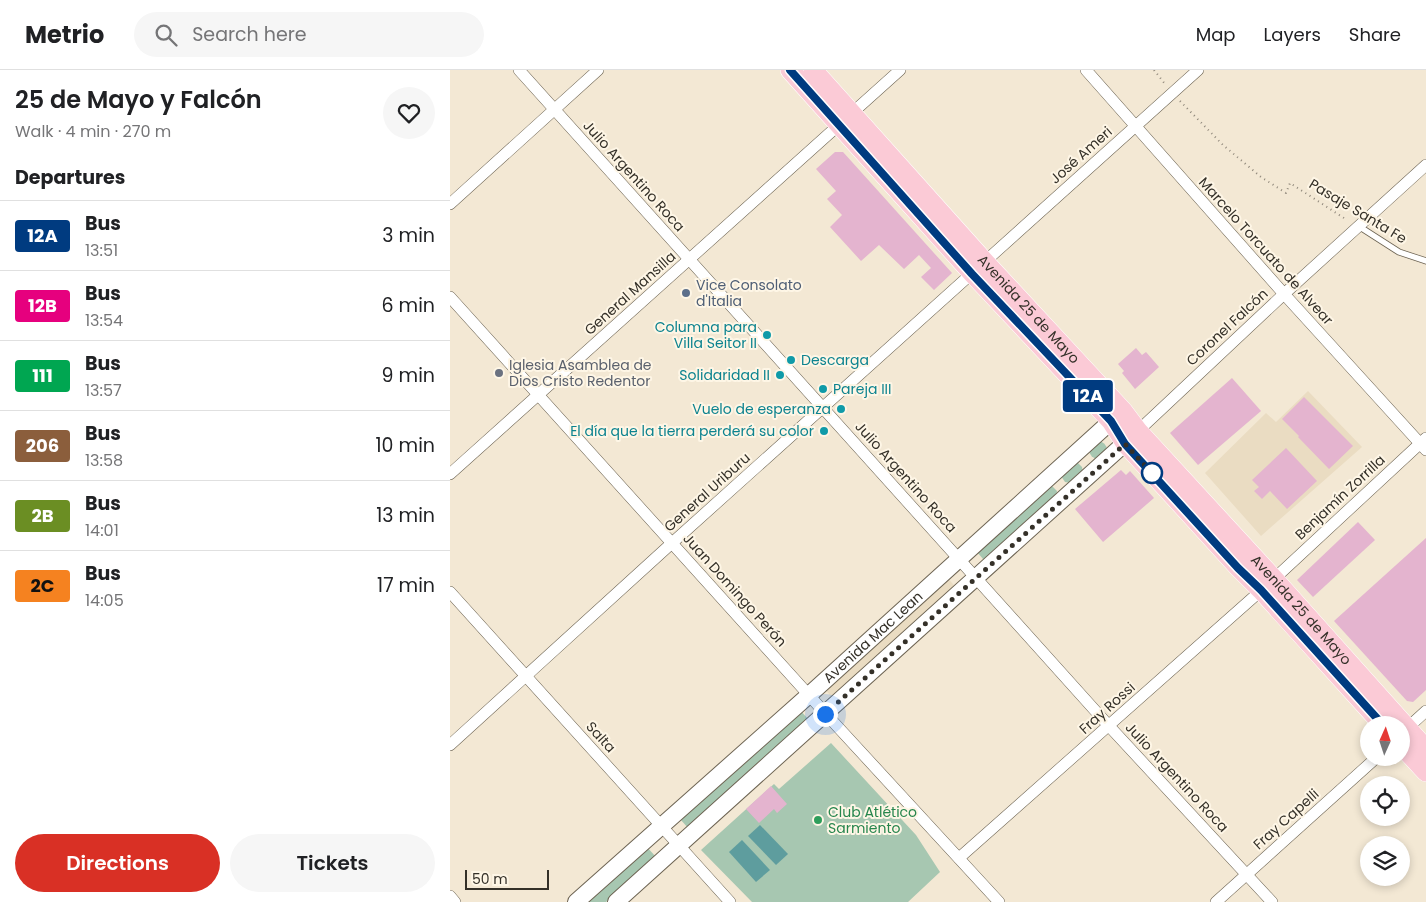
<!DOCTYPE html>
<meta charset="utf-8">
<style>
:root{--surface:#fff;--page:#f6f6f6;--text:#202124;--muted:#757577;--line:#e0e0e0;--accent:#d93025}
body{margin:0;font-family:Poppins,sans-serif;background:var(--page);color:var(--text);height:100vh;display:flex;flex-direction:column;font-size:19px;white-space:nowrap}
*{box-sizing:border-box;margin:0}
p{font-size:16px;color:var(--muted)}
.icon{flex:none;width:28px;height:28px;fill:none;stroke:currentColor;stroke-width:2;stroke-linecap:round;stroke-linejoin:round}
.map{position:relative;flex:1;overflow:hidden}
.side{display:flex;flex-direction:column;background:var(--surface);width:450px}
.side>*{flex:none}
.badge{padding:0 10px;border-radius:4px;font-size:18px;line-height:32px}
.needle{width:32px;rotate:3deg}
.buttons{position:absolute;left:910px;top:646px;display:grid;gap:10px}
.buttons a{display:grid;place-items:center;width:50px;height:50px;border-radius:50%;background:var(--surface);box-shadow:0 2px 8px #0003;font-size:25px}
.scale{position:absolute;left:15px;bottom:12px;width:84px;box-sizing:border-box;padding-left:5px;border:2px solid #343028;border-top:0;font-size:14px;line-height:18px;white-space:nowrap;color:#343028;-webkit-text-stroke:4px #fef6e6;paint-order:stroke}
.you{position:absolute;width:25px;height:25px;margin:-12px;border:4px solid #fff;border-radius:50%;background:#1a73e8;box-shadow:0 0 0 8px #1a73e833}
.map>.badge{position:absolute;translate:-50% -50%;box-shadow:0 0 0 2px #fff}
h2{padding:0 15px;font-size:19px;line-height:45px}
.round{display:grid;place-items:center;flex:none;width:52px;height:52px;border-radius:26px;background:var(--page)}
.headline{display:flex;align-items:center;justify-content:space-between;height:85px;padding:0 15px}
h1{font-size:24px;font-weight:600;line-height:38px}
.button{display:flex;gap:10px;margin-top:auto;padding:10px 15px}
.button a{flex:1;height:58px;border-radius:30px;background:var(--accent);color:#fff;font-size:20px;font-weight:600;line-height:58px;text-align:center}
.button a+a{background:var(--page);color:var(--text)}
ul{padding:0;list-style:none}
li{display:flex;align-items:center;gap:15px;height:70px;padding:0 15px;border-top:1px solid var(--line)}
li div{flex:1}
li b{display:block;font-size:19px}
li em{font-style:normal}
li .badge{min-width:55px;font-weight:700;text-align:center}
header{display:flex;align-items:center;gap:30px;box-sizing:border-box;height:70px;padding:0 25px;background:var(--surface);border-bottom:1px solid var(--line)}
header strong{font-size:24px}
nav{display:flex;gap:28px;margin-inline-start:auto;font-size:18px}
.search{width:350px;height:45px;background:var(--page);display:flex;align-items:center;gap:12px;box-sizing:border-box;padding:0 18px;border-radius:28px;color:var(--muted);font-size:19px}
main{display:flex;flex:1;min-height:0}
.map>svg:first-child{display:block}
.built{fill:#eadcc2}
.green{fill:#a7c7b1}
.water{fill:#5e9d9e}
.building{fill:#e4b4cf}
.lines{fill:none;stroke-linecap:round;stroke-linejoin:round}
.lane-casing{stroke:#6d6453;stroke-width:7}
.street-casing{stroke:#6d6453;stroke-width:12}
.secondary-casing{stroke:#6d6453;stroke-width:18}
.primary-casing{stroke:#fff;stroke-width:20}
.path{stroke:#8f877a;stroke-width:2;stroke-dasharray:1 4;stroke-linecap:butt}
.lane{stroke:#fff;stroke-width:5.5}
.street{stroke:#fff;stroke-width:11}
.secondary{stroke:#fff;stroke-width:16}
.primary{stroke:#fbcad6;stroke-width:19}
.line-casing{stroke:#fff;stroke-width:11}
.line{stroke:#003b80;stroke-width:8}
.walk{stroke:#343028;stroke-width:5;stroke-dasharray:0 9}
.service-dot{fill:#5c6f8a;stroke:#fef6e6;stroke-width:2}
.culture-dot{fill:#0f9aa8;stroke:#fef6e6;stroke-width:2}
.worship-dot{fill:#6b7280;stroke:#fef6e6;stroke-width:2}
.stop-dot{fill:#fff;stroke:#003b80;stroke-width:2.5}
.leisure-dot{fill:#2e9e5b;stroke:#fef6e6;stroke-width:2}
.labels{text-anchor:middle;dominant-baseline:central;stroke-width:4;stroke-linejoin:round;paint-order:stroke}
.street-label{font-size:14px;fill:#343028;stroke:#fef6e6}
.service-label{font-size:14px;fill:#4e5e75;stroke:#fef6e6;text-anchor:start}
.culture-label{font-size:14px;fill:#0d838f;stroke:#fef6e6;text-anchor:end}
.worship-label{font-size:14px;fill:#5b616d;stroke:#fef6e6;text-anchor:start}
.leisure-label{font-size:14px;fill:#27864d;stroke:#fef6e6;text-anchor:start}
</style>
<header>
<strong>Metrio</strong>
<div class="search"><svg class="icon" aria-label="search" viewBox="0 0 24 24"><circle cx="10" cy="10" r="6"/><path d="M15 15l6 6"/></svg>Search here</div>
<nav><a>Map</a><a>Layers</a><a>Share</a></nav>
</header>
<main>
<section class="side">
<div class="headline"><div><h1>25 de Mayo y Falcón</h1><p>Walk · 4 min · 270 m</p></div><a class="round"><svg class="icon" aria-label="heart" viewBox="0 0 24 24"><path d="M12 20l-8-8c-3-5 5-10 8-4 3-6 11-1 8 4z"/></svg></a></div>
<h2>Departures</h2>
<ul>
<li><span class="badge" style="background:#003b80;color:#fff">12A</span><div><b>Bus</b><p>13:51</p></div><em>3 min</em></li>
<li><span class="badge" style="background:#e6007e;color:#fff">12B</span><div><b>Bus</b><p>13:54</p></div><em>6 min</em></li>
<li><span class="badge" style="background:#00a651;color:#fff">111</span><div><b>Bus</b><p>13:57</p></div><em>9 min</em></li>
<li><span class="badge" style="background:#8b5e3c;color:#fff">206</span><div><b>Bus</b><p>13:58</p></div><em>10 min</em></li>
<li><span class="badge" style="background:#6b8e23;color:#fff">2B</span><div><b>Bus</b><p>14:01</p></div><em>13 min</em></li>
<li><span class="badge" style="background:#f58220;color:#111">2C</span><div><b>Bus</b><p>14:05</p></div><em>17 min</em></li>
</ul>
<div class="button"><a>Directions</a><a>Tickets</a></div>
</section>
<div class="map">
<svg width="976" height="832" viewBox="0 0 976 832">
<rect width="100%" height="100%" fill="#f3e8d4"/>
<!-- built -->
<g class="built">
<polygon points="858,321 912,377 811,466 755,403 816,343 826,352"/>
<polygon points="497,507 507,519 384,630 374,618"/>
</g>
<!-- green -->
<g class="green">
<circle cx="648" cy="380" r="9"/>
<polygon points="621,393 628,393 632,397 633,403 621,413 615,412 611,406"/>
<polygon points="601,415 607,421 606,427 539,489 533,489 527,482"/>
<polygon points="349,639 359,650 239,759 230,749"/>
<polygon points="381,673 466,765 490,802 458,832 302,832 251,780 324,714 329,719"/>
<polygon points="196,776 206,787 156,832 135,832"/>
</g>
<!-- water -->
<g class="water">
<polygon points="310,755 338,784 326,795 298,766"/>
<polygon points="292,770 320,800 306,812 279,782"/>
</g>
<!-- building -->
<g class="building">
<polygon points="385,82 393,82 502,203 484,220 471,207 481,198 469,185 454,199 429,175 411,191 380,157 392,145 377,129 386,121 366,99"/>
<polygon points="686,278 692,285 696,282 709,297 685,319 672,303 674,301 668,294"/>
<polygon points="782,308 811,341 748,395 720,363"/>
<polygon points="854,327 903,376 879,399 848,367 849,366 832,349"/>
<polygon points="836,378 867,411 837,439 820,421 812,429 804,421 809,417 802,410"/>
<polygon points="671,400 676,405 680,401 704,428 653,472 625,439"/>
<polygon points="908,452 925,470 863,527 847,510"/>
<polygon points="976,468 976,620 963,632 957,631 884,551"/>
<polygon points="321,716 337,734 327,743 324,739 309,753 296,739"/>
</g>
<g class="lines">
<!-- lane casing -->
<g class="lane-casing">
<polyline id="lane" points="910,157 949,182 976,191"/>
</g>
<!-- street casing -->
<g class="street-casing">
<g id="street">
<polyline points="69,0 659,656 822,832"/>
<polyline points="636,0 834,224 976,380"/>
<polyline points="0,134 148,0"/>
<polyline points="0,227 375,643 549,832"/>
<polyline points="688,361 834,224 976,95"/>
<polyline points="0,404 450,0"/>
<polyline points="0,522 280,832"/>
<polyline points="953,662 976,641"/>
<polyline points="0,675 222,473 748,0"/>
<polyline points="509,788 824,509 976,368"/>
<polyline points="0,826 5,832"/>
<polyline points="766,832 926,688"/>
</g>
</g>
<!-- secondary casing -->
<g class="secondary-casing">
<g id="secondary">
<path id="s1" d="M 126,832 L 359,625 L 669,344"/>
<polyline points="166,832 684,365"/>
</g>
</g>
<!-- primary casing -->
<g class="primary-casing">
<g id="primary">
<polyline points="340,0 522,203 661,351 675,373 788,497 811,520 933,655"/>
<path id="s2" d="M 363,0 L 535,192 L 673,341 L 688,361 L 824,509 L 976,679"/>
<polyline points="951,675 976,702"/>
</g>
</g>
<!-- path -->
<g class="path">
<polyline points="704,0 715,14"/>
<polyline points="730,31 773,75 811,107 836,123 840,113 897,150"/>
</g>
<!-- lane -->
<use href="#lane" class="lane"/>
<!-- street -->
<use href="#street" class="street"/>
<!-- secondary -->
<use href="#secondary" class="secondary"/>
<!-- primary -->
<use href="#primary" class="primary"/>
</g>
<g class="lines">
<!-- line casing -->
<g class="line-casing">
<polyline id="line" points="340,0 522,204 661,351 675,374 788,498 811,520 933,655"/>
</g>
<!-- line -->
<use href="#line" class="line"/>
<!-- walk -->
<polyline class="walk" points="375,644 675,374 702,403"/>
</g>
<!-- markers -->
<circle class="service-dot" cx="236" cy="223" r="5"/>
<g class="culture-dot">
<circle cx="317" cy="265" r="5"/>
<circle cx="341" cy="290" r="5"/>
<circle cx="330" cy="305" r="5"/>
<circle cx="373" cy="319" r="5"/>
<circle cx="391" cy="339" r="5"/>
<circle cx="374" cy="361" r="5"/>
</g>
<circle class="worship-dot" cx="49" cy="303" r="5"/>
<circle class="stop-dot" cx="702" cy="403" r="10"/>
<circle class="leisure-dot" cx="368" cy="750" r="5"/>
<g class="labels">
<!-- street labels -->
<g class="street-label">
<text transform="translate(631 85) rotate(-42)">José Ameri</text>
<text transform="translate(184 106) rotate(48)">Julio Argentino Roca</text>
<text transform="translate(908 141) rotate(31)">Pasaje Santa Fe</text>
<text transform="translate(816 181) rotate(48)">Marcelo Torcuato de Alvear</text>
<text transform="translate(180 223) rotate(-42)">General Mansilla</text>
<text stroke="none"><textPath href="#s2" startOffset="322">Avenida 25 de Mayo</textPath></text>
<text transform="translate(777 257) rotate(-43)">Coronel Falcón</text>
<text transform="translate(456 407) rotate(48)">Julio Argentino Roca</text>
<text transform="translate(257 422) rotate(-42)">General Uriburu</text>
<text transform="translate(890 427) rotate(-43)">Benjamín Zorrilla</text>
<text transform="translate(285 520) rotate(48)">Juan Domingo Perón</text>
<text stroke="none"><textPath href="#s2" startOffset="728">Avenida 25 de Mayo</textPath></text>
<text stroke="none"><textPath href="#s1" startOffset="398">Avenida Mac Lean</textPath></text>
<text transform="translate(657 638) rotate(-42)">Fray Rossi</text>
<text transform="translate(151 667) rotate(48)">Salta</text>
<text transform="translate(727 707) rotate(47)">Julio Argentino Roca</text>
<text transform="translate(836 749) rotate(-42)">Fray Capelli</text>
</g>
<!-- service labels -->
<g class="service-label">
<text x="246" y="215">Vice Consolato<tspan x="246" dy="16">d'Italia</tspan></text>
</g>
<!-- culture labels -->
<g class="culture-label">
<text x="307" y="257">Columna para<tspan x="307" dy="16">Villa Seitor II</tspan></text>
<text x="351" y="290" text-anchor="start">Descarga</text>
<text x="320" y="305">Solidaridad II</text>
<text x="383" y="319" text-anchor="start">Pareja III</text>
<text x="381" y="339">Vuelo de esperanza</text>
<text x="364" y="361">El día que la tierra perderá su color</text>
</g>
<!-- worship labels -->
<g class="worship-label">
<text x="59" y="295">Iglesia Asamblea de<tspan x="59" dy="16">Dios Cristo Redentor</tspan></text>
</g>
<!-- leisure labels -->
<g class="leisure-label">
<text x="378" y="742">Club Atlético<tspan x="378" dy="16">Sarmiento</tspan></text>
</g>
</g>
</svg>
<div class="buttons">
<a><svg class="needle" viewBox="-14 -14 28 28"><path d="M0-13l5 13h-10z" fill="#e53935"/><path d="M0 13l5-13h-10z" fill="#757577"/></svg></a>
<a><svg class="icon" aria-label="locate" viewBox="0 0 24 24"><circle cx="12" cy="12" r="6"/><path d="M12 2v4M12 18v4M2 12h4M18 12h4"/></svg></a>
<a><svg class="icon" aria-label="layers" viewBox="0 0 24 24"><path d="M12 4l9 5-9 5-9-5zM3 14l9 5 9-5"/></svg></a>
</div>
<div class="scale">50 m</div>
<div class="you" style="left:375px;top:644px"></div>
<b class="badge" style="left:638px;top:326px;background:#003b80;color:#fff">12A</b>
</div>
</main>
